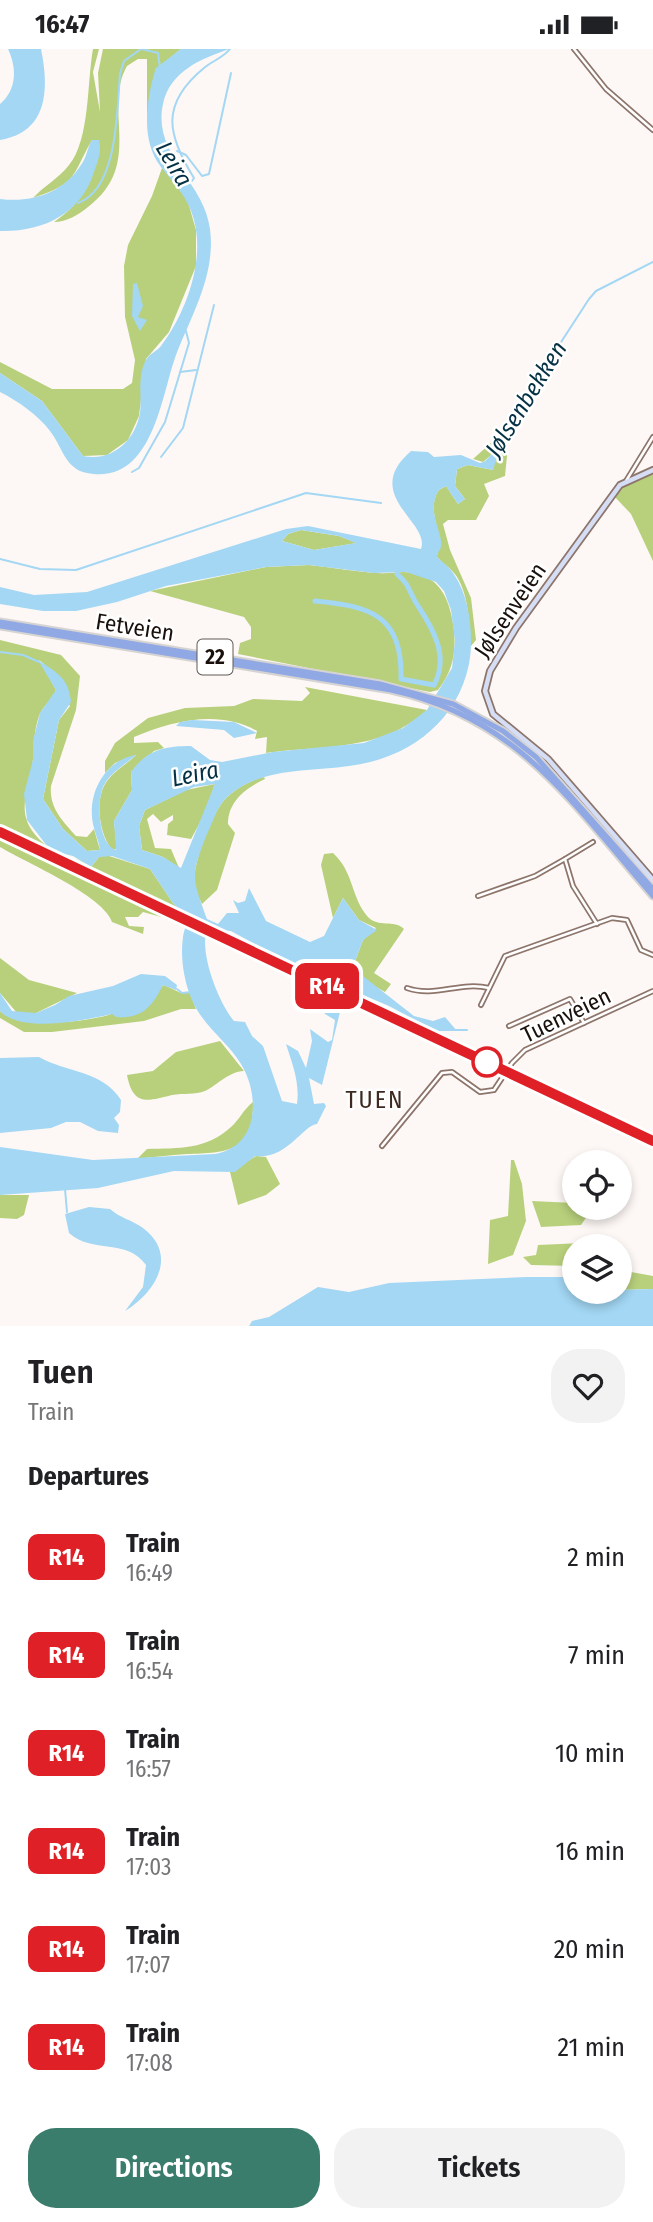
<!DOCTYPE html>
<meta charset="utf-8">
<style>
:root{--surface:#fff;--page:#f2f2f2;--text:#202124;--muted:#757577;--accent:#3b7d6d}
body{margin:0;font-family:"Fira Sans Condensed",sans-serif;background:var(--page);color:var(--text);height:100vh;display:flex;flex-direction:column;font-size:26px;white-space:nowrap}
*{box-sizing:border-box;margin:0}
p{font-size:23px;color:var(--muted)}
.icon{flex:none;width:38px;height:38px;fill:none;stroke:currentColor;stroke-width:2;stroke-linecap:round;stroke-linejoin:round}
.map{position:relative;height:1277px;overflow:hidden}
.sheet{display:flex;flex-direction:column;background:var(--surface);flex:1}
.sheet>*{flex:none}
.badge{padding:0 14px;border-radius:10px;font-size:24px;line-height:46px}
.fabs{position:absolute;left:562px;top:1101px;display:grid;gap:14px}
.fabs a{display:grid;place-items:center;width:70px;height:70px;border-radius:50%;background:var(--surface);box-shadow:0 4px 10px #0003;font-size:35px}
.map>.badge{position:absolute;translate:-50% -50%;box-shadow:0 0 0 4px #fff}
h2{padding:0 28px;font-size:26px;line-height:63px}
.round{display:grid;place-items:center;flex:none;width:74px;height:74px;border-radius:28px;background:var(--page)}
.head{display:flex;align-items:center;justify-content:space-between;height:119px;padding:0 28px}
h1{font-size:33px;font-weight:600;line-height:52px}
.action{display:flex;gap:14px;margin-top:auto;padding:14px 28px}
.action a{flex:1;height:80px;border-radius:28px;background:var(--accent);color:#fff;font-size:28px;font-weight:600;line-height:80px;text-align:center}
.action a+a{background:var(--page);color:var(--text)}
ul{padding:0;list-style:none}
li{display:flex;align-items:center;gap:21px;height:98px;padding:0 28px}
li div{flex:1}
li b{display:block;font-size:26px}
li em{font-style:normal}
li .badge{min-width:77px;font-weight:700;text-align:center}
.status{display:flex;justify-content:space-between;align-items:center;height:49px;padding:0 35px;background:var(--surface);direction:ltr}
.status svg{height:19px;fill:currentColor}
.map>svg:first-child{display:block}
.forest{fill:#b8d07c}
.water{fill:#a3d7f4;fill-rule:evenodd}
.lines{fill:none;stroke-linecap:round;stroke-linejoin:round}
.stream{stroke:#a3d7f4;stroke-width:2}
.river{stroke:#a3d7f4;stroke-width:5}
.minor-casing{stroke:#8d756b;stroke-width:6}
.secondary-casing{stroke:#8d756b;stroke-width:8}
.trunk-casing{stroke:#d6d4d3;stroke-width:9}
.minor{stroke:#fff;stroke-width:2.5}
.secondary{stroke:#d5def5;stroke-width:4.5}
.trunk{stroke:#90a8e4;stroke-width:5}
.rail{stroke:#4b433f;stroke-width:2;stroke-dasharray:9 9;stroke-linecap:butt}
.line-casing{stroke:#fff;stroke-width:16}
.line{stroke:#df2027;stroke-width:10}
.stop-dot{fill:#fff;stroke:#df2027;stroke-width:3.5}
.labels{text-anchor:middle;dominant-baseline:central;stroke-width:5;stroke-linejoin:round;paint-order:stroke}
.shield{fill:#fff;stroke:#5e5855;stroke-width:2}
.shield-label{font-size:21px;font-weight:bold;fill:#19100c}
.street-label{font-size:23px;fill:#19100c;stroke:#fff}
.water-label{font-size:24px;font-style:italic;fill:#053144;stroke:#fff}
.neighbourhood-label{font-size:24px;letter-spacing:2px;fill:#3e2a21;stroke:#fff}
</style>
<div class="status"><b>16:47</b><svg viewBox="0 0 49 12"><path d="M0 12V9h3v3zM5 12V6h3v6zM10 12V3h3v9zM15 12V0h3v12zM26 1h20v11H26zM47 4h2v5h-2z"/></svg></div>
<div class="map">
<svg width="653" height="1277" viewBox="0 0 653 1277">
<rect width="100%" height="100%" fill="#fdf8f5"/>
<!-- forest -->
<g class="forest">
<path d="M 93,0 L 99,0 L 93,23 L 100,63 L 98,24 L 103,0 L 181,0 L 156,20 L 147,68 L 147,10 L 138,10 L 127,17 C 102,61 145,115 88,158 C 78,166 67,173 54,173 C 89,149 89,131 92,91 C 71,128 78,134 33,149 C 44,137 59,129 69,116 C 90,91 87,32 93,0 Z"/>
<polygon points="162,119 186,146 196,181 196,217 169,283 146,310 139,367 128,391 107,406 83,407 42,352 0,324 0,313 52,340 123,340 132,334 135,311 125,268 124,217 128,196 152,147"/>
<path d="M 501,385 L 507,407 L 505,427 L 484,435 L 489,447 L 476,471 L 448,471 L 443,475 L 450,501 L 471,549 L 476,591 L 471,597 C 469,575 469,542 454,524 C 449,518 442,514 437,508 C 437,502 441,498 440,492 C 437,475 428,456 439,441 L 446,437 L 458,455 L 465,450 L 455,437 L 457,420 L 468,416 L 493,421 L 496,402 L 483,413 L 473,410 Z"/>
<polygon points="653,422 653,512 631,465 614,447 621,433"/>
<polygon points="301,481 339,487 357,494 314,501 282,492 288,485"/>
<path d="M 309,516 C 332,518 355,523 378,524 C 387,525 395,523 404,523 C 440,524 450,550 454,581 C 456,604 453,622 438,641 L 430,643 L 238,605 L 240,594 L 251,590 L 251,578 L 244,568 L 150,542 L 266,518 Z"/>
<path d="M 0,591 L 61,606 L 80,627 L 76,661 L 51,737 C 49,759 63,772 76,787 L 87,788 L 94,780 L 100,801 L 87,802 L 63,780 L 43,750 L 59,671 L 70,657 L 44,615 L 39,611 L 56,641 C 53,651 43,656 39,667 C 34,682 34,695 33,710 C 31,741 12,762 39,790 C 54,805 74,807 91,818 L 99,808 L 106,806 L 150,820 L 173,854 L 187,867 L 187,875 L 143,863 L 138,868 L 125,868 L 129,877 L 144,878 L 143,885 L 112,873 C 104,847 27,814 0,798 Z"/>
<path d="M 305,638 L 427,661 C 382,703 322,696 266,704 L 267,688 L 255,690 L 257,682 C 219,660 172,672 134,688 L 134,694 L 158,693 L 164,699 L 154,702 L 131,723 L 132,741 L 114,772 L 117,800 L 112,801 C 99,785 94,749 107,732 C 115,721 127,715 136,706 L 115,714 L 105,724 L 105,712 L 115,694 L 148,669 L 185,659 L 234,657 L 253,650 L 302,652 L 310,644 Z"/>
<path d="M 264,728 L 265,730 C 246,739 228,752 228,775 L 235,784 L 217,841 L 202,855 C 200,850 196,845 195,841 C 189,822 212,763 226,749 C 236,739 251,731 264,728 Z"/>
<polygon points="215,735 203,768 191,790 167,786 168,775 173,771 173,766 161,773 153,765 147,770 155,799 171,800 179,819 163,808 142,801 139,777 145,761 186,741"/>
<path d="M 333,804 C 354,823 351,849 368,868 C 378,879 394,870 404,880 L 374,924 L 391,935 L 385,943 L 367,933 L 354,915 L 363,891 L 376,879 L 359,871 L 343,849 L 333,869 L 321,816 L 324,805 Z"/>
<polygon points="0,909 29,931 77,944 36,964 17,964 0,944"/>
<path d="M 164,936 L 181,944 L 190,944 L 196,960 L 181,960 L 144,972 L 52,983 L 24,983 L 0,969 L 0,962 C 19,981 94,973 117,963 C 133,956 149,945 164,936 Z"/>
<path d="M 220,992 L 244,1022 C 228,1023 219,1035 205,1042 C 195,1046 183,1044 172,1046 C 148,1052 133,1058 127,1026 L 153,1022 L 176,1003 Z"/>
<path d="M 253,1053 C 254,1103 227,1104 187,1105 C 170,1106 153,1108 137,1110 L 147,1100 C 179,1099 206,1101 231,1078 C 240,1070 243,1061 253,1053 Z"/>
<polygon points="256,1107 266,1108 280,1135 266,1146 238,1156 230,1123"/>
<polygon points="511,1111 514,1111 522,1135 526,1172 513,1206 488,1215 490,1171 508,1167"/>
<polygon points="0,1146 29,1146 24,1166 17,1170 0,1169"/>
<polygon points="532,1152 574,1154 574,1158 592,1160 581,1176 541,1178"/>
<polygon points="582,1194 586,1197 574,1197 574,1217 531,1216 523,1208 536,1206 538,1196"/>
<polygon points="620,1221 653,1227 653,1240 620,1241"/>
</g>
<!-- water -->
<g class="water">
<path d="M 8,0 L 41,0 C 49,39 49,83 0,91 L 0,55 C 17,41 17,19 8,0 Z"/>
<path d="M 181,0 L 229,0 C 201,10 170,22 163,55 C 152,106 204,132 210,180 C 216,225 192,265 176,306 C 161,347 153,437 87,424 C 65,420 62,397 50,382 C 38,366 18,352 0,343 L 0,324 L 42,352 L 83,407 C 112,413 135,392 140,364 C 142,348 137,327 146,311 C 149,305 157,302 161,297 C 186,264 205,212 194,171 C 188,148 175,136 161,118 C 141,92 146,55 154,25 L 156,19 Z"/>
<path d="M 92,91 L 99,91 C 102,102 98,112 94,123 C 81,165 43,183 0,182 L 0,150 C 32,154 63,144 81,116 C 87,108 87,99 92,91 Z"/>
<polygon points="137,234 143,257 138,268 147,271 140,282 132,267 133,235"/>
<path d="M 411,402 L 428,403 L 434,408 L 461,406 L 480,414 C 488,413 489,405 496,402 L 498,405 L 493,421 L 468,416 L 457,420 L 455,437 L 465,450 L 458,455 L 446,437 L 439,441 C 425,462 444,485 441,498 C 440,501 437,504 437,508 C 443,514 451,519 455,527 C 470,549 474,589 469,615 C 457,674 407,710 349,717 C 308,723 260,718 227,748 C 217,757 213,773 207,785 C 190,828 192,828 207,870 L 218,875 L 227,864 L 239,864 L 233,851 L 238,854 L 245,852 L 249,839 L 266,872 L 310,893 L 324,887 L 343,849 L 359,871 L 377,881 L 363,891 L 354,915 L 359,924 L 414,967 L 433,972 L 445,968 L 457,982 L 436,982 L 389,957 L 297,918 L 231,882 L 219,881 L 209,875 C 196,897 218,953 234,972 L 245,973 L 252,987 L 263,997 L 282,1052 L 297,1055 C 300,1033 292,1014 286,995 L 298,1002 L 306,1019 L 312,992 L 310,980 L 328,993 L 332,991 L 335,971 L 325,965 L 317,953 L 308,956 L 300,953 L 298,942 L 306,936 L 342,955 L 322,1036 L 309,1029 L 314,1055 L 324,1054 L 326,1057 L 317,1075 C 303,1076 287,1111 255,1107 L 235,1123 L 174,1122 L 98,1139 L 0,1146 L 0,1098 L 93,1111 L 215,1105 C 258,1098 261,1048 241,1015 C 227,992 203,977 192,951 C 184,932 180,909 183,888 C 184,881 187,875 187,868 L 173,854 L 150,820 L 112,807 L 99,808 L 91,818 L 73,807 L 51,802 L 27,771 L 24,745 L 33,711 L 33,692 L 40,664 L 56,641 L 38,611 C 56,623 69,629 71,653 L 59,671 L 43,750 L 63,780 L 87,802 L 100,801 C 99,793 96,787 94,779 C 85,747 104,711 136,706 C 126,715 111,723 104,736 C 96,751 98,795 116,801 L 114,772 L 132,741 L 131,723 C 147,701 164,697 191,697 L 210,711 L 222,713 L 273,703 L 364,694 L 403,679 L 427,661 L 452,619 L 455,592 L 451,561 L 444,542 L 436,533 L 406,523 L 374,524 L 309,516 L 266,518 L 166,537 L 117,553 L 76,562 L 43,562 L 0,555 L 0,538 L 34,546 L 87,543 L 286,480 L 308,477 L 421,500 C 431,473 360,446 411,402 ZM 301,481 L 339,487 L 356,494 L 314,501 L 282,492 L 288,485 ZM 215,735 L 181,819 L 163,808 L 142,801 L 139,777 L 145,761 L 194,738 Z"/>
<polygon points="192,671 234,673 257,684 234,689 224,681 176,677 180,673"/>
<path d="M 141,925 L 165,927 L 177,936 L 176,941 L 163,936 C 152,958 142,970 116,968 L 112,965 C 84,971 22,985 0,962 L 0,944 L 12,962 L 36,964 L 55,956 L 69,947 L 113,937 Z"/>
<path d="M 39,1008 C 67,1024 102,1021 121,1051 L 120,1063 L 114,1069 L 119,1076 L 118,1084 L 98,1082 L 80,1073 L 66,1073 L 51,1079 L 0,1084 L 0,1009 Z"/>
<path d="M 89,1158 L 110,1160 C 120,1169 132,1171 143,1179 C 179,1206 155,1244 125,1262 L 143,1238 L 146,1216 C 127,1189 92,1205 69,1184 L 65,1165 Z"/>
<polygon points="527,1228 574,1228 574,1242 653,1240 653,1277 249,1277 252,1272 269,1268 318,1238 349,1243 389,1234"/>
</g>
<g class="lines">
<!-- stream -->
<g class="stream">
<polyline points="142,0 158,4 160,19"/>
<polyline points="177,102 186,106 202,127 209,125 231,24"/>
<path d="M 192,132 L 194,129 C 167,86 160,55 204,19 C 212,12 223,9 230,0"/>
<path d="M 78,154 C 118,140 117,61 120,25 L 124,12 L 141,0"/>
<polyline points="180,323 196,321"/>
<polyline points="495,404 493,398 589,250 596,242 653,213"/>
<polyline points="161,408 183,379 214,256"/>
<polyline points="132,423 139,419 165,373 189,294 186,282"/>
<polyline points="0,510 40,520 76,521 306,444 381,454"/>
<polyline points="0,603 23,606 39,613"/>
<polyline points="177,940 182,944 192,943"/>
<polyline points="455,981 467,981"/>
<polyline points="65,1140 67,1163"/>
</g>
<!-- river -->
<g class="river">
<path d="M 397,525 C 411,537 409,544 418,557 C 434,581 449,608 434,636"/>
<path d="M 315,552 C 371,557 403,567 401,630 L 434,636"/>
</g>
<!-- minor casing -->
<g class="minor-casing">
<g id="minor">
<polyline points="574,0 606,40 653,81"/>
<polyline points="626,432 653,388"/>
<polyline points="593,793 565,810 573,837 597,875"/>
<polyline points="478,847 535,827 565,810"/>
<path d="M 407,939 C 435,949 460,932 489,939"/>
<polyline points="481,956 505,907 612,869 627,871 641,901 653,906"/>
<polyline points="509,977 570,950 584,974"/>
<polyline points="382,1097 442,1024 452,1023 480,1043 494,1041 512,1014 525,1001 653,942"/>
</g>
</g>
<!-- secondary casing -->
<g class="secondary-casing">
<polyline id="secondary" points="653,421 620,436 516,579 490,622 485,642 493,665 548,710 653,831"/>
</g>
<!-- trunk casing -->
<g class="trunk-casing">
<g id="trunk">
<polyline points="0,573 380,635 453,655 503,682 536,708 653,840"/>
<path d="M 0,577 L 391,641 C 519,669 572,754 653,847"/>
</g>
</g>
<!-- minor -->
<use href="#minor" class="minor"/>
<!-- secondary -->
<use href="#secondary" class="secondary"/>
<!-- trunk -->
<use href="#trunk" class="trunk"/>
<!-- rail -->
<polyline class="rail" points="0,783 653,1092"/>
</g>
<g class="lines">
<!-- line casing -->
<g class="line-casing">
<polyline id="line" points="0,783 653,1092"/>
</g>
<!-- line -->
<use href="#line" class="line"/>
</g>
<!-- markers -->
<circle class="stop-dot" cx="487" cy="1013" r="14"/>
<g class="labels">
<!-- shield labels -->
<rect class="shield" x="197.5" y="590.5" width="35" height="35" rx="5"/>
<g class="shield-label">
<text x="215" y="608">22</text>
</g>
<!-- street labels -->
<g class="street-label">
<text transform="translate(510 561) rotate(-56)">Jølsenveien</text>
<text transform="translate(135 578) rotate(9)">Fetveien</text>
<text transform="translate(566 966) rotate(-26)">Tuenveien</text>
</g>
<!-- water labels -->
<g class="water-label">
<text transform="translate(174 115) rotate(59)">Leira</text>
<text transform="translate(526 350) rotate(-58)">Jølsenbekken</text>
<text transform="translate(195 725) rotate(-12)">Leira</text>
</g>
<!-- neighbourhood labels -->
<g class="neighbourhood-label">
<text x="375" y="1051">TUEN</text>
</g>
</g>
</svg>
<div class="fabs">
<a><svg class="icon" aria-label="locate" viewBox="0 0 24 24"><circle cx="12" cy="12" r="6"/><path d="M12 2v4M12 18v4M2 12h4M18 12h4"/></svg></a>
<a><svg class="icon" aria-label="layers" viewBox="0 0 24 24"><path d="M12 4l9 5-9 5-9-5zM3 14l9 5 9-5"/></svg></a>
</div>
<b class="badge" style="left:327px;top:937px;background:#df2027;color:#fff">R14</b>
</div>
<section class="sheet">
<div class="head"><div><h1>Tuen</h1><p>Train</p></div><a class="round"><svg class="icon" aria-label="heart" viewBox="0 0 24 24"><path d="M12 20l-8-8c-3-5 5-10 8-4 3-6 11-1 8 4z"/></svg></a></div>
<h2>Departures</h2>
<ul>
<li><span class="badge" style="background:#df2027;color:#fff">R14</span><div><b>Train</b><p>16:49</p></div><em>2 min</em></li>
<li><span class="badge" style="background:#df2027;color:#fff">R14</span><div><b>Train</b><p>16:54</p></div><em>7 min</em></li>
<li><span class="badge" style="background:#df2027;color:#fff">R14</span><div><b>Train</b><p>16:57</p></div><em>10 min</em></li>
<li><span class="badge" style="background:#df2027;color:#fff">R14</span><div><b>Train</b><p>17:03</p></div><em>16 min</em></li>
<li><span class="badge" style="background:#df2027;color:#fff">R14</span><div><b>Train</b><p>17:07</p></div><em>20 min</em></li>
<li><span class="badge" style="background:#df2027;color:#fff">R14</span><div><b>Train</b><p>17:08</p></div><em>21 min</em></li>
</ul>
<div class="action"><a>Directions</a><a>Tickets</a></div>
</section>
